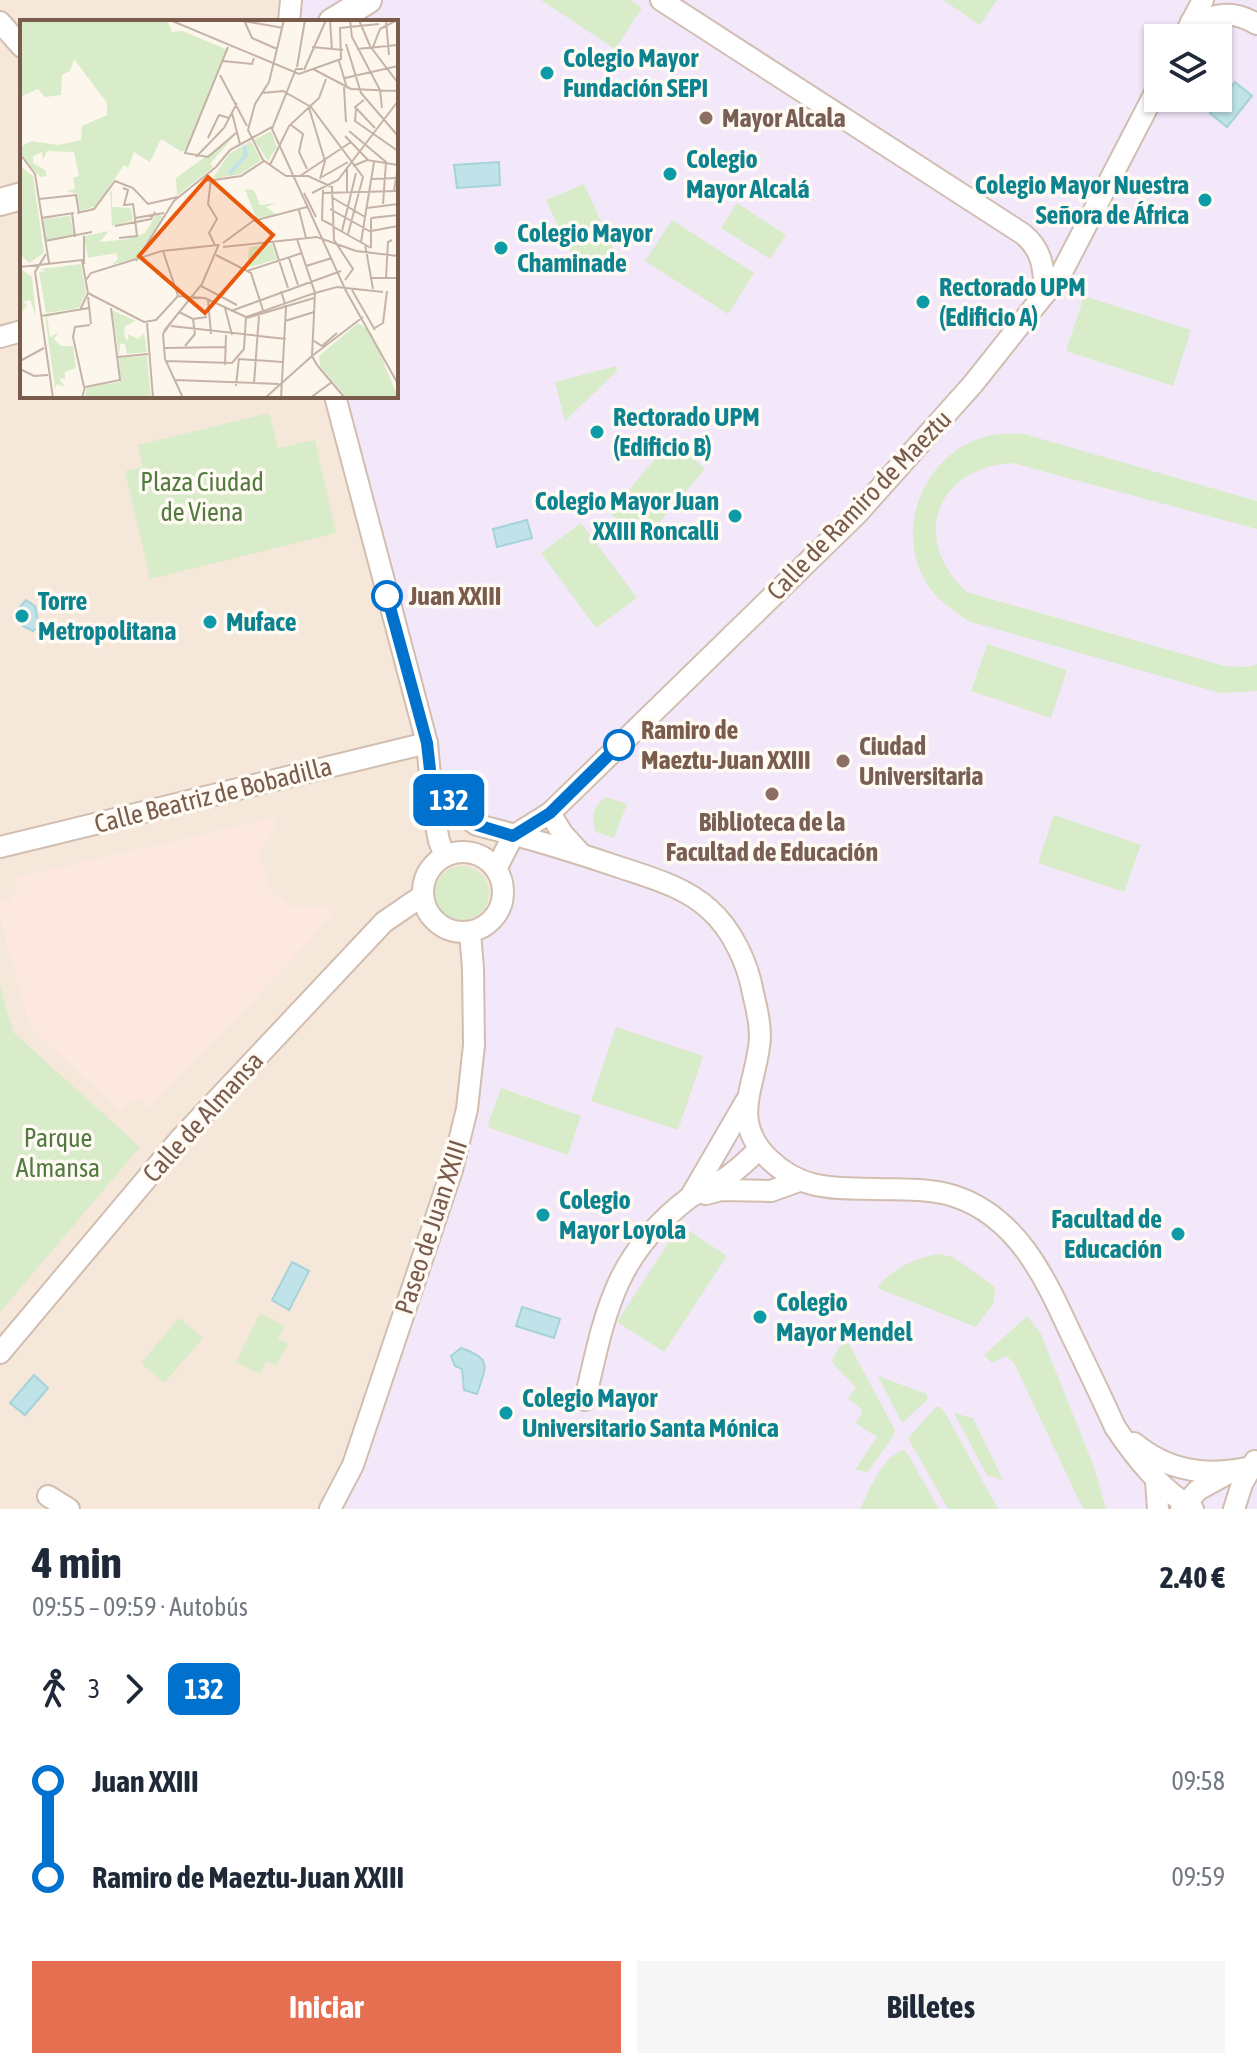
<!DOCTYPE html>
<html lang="es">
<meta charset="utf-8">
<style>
:root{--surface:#fff;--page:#f6f6f7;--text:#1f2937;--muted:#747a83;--accent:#e76f51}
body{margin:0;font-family:"Asap Condensed",sans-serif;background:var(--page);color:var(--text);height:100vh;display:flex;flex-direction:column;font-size:30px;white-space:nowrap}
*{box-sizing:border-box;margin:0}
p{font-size:26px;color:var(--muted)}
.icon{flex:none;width:44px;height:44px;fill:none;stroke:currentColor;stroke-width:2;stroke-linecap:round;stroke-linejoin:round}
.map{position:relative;height:1509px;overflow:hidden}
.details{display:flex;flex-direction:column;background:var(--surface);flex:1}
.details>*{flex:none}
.badge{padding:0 16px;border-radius:12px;font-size:28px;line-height:52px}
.fabs{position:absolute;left:1144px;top:24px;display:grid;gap:16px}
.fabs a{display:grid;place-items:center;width:88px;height:88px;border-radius:0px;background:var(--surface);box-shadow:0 2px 6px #0004;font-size:40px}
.map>.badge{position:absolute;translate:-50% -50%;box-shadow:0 0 0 4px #fff}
.legs{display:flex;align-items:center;gap:12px;height:88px;padding:0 32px;font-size:26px}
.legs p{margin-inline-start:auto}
.head{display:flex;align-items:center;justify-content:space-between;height:136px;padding:0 32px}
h1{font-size:44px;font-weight:700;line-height:60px}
.primary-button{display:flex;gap:16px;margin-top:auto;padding:16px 32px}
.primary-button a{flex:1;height:92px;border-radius:0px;background:var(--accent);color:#fff;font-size:32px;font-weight:700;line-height:92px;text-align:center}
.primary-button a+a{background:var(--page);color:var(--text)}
ul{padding:0 32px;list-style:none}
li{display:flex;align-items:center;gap:28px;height:96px;font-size:30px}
li i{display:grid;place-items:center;width:12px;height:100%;margin:0 10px;background:currentColor}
li i::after{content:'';width:20px;height:20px;margin:-10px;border:6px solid;border-radius:50%;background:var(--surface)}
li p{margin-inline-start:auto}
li:first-child i{background:linear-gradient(#0000 50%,currentColor 0)}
li:last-child i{background:linear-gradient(currentColor 50%,#0000 0)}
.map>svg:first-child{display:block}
.residential{fill:#f5e8da}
.commercial{fill:#fde8e0}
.education{fill:#f3e8fa;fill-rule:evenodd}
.green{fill:#d8ecc9}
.water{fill:#bfe3e8;stroke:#a5d3da;stroke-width:2}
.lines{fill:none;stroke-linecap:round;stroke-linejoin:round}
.minor-casing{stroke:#d1beb0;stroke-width:24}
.tertiary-casing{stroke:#d1beb0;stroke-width:30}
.minor{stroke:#fff;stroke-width:20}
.tertiary{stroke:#fff;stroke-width:26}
.line-1-casing{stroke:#fff;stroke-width:18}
.line-1{stroke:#0072ce;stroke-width:12}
.culture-dot{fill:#0f9aa8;stroke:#fffaf3;stroke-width:3}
.education-dot{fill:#8d6e63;stroke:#fffaf3;stroke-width:3}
.stop-1-dot{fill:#fff;stroke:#0072ce;stroke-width:4}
.labels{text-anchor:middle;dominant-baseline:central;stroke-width:7;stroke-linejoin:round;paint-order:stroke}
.culture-label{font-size:26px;font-weight:bold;fill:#0d838f;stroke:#fffaf3;text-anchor:start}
.education-label{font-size:26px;font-weight:bold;fill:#785e54;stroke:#fffaf3;text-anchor:start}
.park-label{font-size:26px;fill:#537a41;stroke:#fffaf3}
.street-label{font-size:26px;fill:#7a5c4d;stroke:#fffaf3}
.stop-label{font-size:26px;font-weight:bold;fill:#7a5c4d;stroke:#fffaf3;text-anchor:start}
.inset-river{fill:none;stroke:#bfe3e8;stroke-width:4}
.inset-road{fill:none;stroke:#c5b3a7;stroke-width:2}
.view{fill:#e8590c;fill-opacity:0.15;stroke:#e8590c;stroke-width:4}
.inset-edge{fill:none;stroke:#7a5c4d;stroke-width:4}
</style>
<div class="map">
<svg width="1257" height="1509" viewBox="0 0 1257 1509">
<rect width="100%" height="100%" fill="#fdf6ec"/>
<!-- residential -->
<polygon class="residential" points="0,0 291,0 289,22 22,22 22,396 335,396 513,836 496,869 502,881 503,894 500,908 493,919 483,928 467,1109 330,1509 0,1509"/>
<!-- commercial -->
<polygon class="commercial" points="273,818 275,826 259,855 271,891 293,907 324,906 333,914 243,1012 149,1108 143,1100 129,1101 120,1111 29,1025 0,915 0,903 9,902 17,890 15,878"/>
<!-- education -->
<path class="education" d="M 291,0 L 1257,0 L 1257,1509 L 330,1509 L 467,1109 L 470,933 L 482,928 L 493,919 L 500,908 L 503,894 L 502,881 L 496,869 L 513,836 L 491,828 L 431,779 L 335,396 L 396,396 L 396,22 L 289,22 ZM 1158,38 L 1218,38 L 1218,98 L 1158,98 Z"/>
<!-- green -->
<g class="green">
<polygon points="541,0 630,0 642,8 615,49"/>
<polygon points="943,0 997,0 980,25"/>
<polygon points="584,184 615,252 578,270 546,200"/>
<polygon points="737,203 786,235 770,259 721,228"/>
<polygon points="672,220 754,273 728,314 645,261"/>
<polygon points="1084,296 1191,330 1173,386 1066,351"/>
<polygon points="616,366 617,371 565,421 555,382"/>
<polygon points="269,413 278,448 315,440 336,533 150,579 125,471 143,467 137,445"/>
<path d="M 1024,434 L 1257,501 L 1257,529 L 1012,463 C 935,468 910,540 967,592 L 1224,666 L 1248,667 L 1257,664 L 1257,691 L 1220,693 L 968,621 C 951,609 934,598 924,579 C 893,522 930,446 993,435 C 1003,433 1014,434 1024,434 Z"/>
<polygon points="672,438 705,469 643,542 610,513"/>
<polygon points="581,523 637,598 596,628 541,553"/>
<polygon points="987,644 1067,670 1051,718 971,691"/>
<path d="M 606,797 L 627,804 L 614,838 L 596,832 C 591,817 592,807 606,797 Z"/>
<polygon points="1054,815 1141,845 1124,892 1038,863"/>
<circle cx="462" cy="893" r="27"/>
<polygon points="0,986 13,1032 140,1147 0,1312"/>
<polygon points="616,1027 703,1056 678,1130 591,1101"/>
<polygon points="501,1088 581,1116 568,1155 487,1127"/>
<polygon points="680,1225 727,1256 664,1352 617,1322"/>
<path d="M 938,1254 L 953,1257 L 995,1287 L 994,1303 L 976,1327 L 877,1288 C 891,1269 915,1258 938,1254 Z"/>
<polygon points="260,1313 285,1326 278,1339 288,1344 276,1366 267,1361 260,1374 236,1362"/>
<polygon points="1027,1316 1041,1334 1094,1467 1106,1509 1083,1509 1014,1363 1006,1356 992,1363 984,1355"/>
<polygon points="179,1318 203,1338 164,1383 141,1363"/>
<polygon points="845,1337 895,1430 893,1436 868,1472 855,1470 877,1437 855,1423 862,1414 862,1410 848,1398 856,1387 834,1365 832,1360"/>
<polygon points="878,1376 927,1394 927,1400 902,1423"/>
<polygon points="936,1407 940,1407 944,1411 998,1509 948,1509 908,1438"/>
<polygon points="954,1413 973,1418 1003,1480 987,1475"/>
<path d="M 902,1450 L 906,1451 L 939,1509 L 860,1509 C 871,1488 880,1460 902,1450 Z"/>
</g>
<!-- water -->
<g class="water">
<polygon points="1235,82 1252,96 1227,127 1210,113"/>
<polygon points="499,162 500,185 457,188 454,165"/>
<polygon points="527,520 532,538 497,547 493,529"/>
<polygon points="26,600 35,606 39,626 33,631 23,626 19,608"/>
<polygon points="292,1262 309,1271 289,1310 272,1300"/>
<polygon points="522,1307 560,1319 554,1338 516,1326"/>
<path d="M 461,1348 C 493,1359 486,1366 477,1394 L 464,1390 L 462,1369 L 455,1366 L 451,1356 Z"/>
<polygon points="34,1375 48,1388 25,1415 10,1403"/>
</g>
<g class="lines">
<!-- minor casing -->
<g class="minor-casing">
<g id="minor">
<path d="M 661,0 L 1023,234 C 1043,250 1044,270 1045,294"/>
<polyline points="0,22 22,47"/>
<polyline points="289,22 291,0"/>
<path d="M 1191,22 C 1219,15 1231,9 1257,24"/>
<polyline points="1183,38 1203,0"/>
<polyline points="0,337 22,331"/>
<polyline points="335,396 427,743 433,809 439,841 445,856"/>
<path d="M 431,779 L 462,815 L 477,825 C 526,837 575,852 622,868 C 652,878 685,887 709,909 C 732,929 748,964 753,993 C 757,1010 762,1030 759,1047 C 753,1091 731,1122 769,1159 C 802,1191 834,1188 876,1189 C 902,1190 929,1188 954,1196 C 1018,1217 1045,1278 1071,1334 C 1086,1365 1101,1396 1115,1427 C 1137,1460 1160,1488 1193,1509"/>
<polyline points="550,813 562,833 580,853"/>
<polyline points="0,847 427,743"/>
<circle cx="463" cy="892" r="40"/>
<polyline points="496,869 513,836 550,813 857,514 973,384 1062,272 1158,87"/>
<polyline points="692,1194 746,1101"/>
<polyline points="706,1194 721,1190 771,1191 799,1181"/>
<polyline points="0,1353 180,1139 384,922 422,896"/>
<path d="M 585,1400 C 605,1313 614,1255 689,1198 C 701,1190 715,1185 727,1177 C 738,1169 749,1159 759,1149"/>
<path d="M 1134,1443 C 1169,1472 1208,1477 1251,1467"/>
<polyline points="1156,1481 1158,1509"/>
<polyline points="48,1496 69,1509"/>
<polyline points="330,1509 353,1465 452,1170 467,1109 474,1045 473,968 470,933"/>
<polyline points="1181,1509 1198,1490 1227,1474"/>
<polyline points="1234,1509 1242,1484 1255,1461"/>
</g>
</g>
<!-- tertiary casing -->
<g class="tertiary-casing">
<g id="tertiary">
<polyline points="332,22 368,0"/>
<polyline points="0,202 22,196"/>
</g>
</g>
<!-- minor -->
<use href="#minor" class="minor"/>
<!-- tertiary -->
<use href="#tertiary" class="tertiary"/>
</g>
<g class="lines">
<!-- line-1 casing -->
<g class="line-1-casing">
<polyline id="line-1" points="387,596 427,743 431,779 462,815 477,825 513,836 550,813 619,745"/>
</g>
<!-- line-1 -->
<use href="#line-1" class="line-1"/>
</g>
<!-- markers -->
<g class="culture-dot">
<circle cx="547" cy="73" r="8"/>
<circle cx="670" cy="174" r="8"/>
<circle cx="1205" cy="200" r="8"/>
<circle cx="501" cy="248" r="8"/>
<circle cx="923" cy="302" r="8"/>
<circle cx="597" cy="432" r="8"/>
<circle cx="735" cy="516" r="8"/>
<circle cx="22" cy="616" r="8"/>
<circle cx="210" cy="622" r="8"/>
<circle cx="543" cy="1215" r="8"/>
<circle cx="1178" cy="1234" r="8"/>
<circle cx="760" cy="1317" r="8"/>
<circle cx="506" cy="1413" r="8"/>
</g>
<g class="education-dot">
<circle cx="706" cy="118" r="8"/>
<circle cx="843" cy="761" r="8"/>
<circle cx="772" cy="794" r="8"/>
</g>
<g class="stop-1-dot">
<circle cx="387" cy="596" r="14"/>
<circle cx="619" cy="745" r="14"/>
</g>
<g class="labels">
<!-- culture labels -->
<g class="culture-label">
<text x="563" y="58">Colegio Mayor<tspan x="563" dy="30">Fundación SEPI</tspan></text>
<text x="686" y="159">Colegio<tspan x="686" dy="30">Mayor Alcalá</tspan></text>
<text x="1189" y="185" text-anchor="end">Colegio Mayor Nuestra<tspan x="1189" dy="30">Señora de África</tspan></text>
<text x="517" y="233">Colegio Mayor<tspan x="517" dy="30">Chaminade</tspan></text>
<text x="939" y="287">Rectorado UPM<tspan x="939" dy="30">(Edificio A)</tspan></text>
<text x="613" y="417">Rectorado UPM<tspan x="613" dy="30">(Edificio B)</tspan></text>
<text x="719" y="501" text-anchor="end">Colegio Mayor Juan<tspan x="719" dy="30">XXIII Roncalli</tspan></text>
<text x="38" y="601">Torre<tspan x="38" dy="30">Metropolitana</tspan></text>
<text x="226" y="622">Muface</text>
<text x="559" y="1200">Colegio<tspan x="559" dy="30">Mayor Loyola</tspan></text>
<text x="1162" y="1219" text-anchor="end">Facultad de<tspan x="1162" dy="30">Educación</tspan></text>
<text x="776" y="1302">Colegio<tspan x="776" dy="30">Mayor Mendel</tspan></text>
<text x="522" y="1398">Colegio Mayor<tspan x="522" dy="30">Universitario Santa Mónica</tspan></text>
</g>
<!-- education labels -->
<g class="education-label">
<text x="722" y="118">Mayor Alcala</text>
<text x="859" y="746">Ciudad<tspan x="859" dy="30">Universitaria</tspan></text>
<text x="772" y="822" text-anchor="middle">Biblioteca de la<tspan x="772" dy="30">Facultad de Educación</tspan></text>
</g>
<!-- park labels -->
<g class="park-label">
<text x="202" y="482">Plaza Ciudad<tspan x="202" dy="30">de Viena</tspan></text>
<text x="58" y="1138">Parque<tspan x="58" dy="30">Almansa</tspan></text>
</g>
<!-- street labels -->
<g class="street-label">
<text transform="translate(859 505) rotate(-46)">Calle de Ramiro de Maeztu</text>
<text transform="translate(213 795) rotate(-14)">Calle Beatriz de Bobadilla</text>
<text transform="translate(203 1117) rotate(-48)">Calle de Almansa</text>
<text transform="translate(431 1227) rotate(-72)">Paseo de Juan XXIII</text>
</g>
<!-- stop labels -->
<g class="stop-label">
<text x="409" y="596">Juan XXIII</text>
<text x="641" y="730">Ramiro de<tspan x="641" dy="30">Maeztu-Juan XXIII</tspan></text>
</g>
</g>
<!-- overview -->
<g transform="translate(20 20)">
<rect width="378" height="378" fill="#fdf6ec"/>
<path d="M 1,0 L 147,0 L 152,12 L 162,11 L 206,29 L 166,129 L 162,132 L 141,119 L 130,142 L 114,132 L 108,148 L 104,145 L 76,186 L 60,191 L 57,174 L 47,171 L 55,169 L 53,158 L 59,156 L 54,132 L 27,131 L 23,140 L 22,132 L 13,136 L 13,143 L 25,150 L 27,156 L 21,157 L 4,141 L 0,127 L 11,121 L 38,125 L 61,120 L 62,106 L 87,95 L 87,83 L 54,39 L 50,51 L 42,55 L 41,75 L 25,77 L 18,69 L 2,76 ZM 251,111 L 257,127 L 248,141 L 234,120 ZM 215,115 L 190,144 L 193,147 L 157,176 L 156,158 ZM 231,121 L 241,140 L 221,154 L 192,159 L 209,134 ZM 0,146 L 13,156 L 24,233 L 9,243 L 0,234 ZM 90,169 L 92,173 L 92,187 L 111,188 L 113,200 L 92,206 ZM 225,169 L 234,170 L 240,185 L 257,183 L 246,187 L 257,195 L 236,198 ZM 137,193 L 143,197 L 116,238 L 91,245 L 98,239 L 96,233 L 68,238 L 64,216 L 89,211 L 80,222 L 108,219 L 125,213 ZM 50,196 L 54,216 L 26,220 L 23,199 ZM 252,224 L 257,239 L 227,248 L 229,227 ZM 61,244 L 66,273 L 59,288 L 26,293 L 19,252 L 26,251 L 20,249 ZM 1,249 L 12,257 L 16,296 L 10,280 L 3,282 L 7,285 L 0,295 ZM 92,290 L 116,301 L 105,306 L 104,316 L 108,321 L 108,314 L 118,319 L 124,313 L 127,332 L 107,334 L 105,324 L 100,324 L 99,336 ZM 50,292 L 27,297 L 30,317 L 38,313 L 34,319 L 41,326 L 53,326 L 56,348 L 45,352 L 45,359 L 39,358 L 45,367 L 37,364 L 35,369 L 25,296 ZM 338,303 L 351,312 L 378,377 L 327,378 L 300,346 L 299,336 ZM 127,336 L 131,378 L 65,378 L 67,367 L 100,362 L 99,338 Z" fill="#d8ecc9"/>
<path class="inset-river" d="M 209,154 L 226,135 L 224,126"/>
<path class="inset-road" d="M 150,0 L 279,54 L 321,39 L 320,8 L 359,4M 224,0 L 232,18 L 257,29M 264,0 L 249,62 L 235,84 L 228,110 L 243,140 L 266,156 L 288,156 L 312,167 L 314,220 L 333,249 L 325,260M 310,0 L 312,30M 330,0 L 332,17 L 360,70 L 362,88M 339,0 L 350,26 L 378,63M 366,0 L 369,35M 224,1 L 263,8M 326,24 L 341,73 L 378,116M 208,27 L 165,133 L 188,137 L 216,113M 292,27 L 323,30M 353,27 L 360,9 L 377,0M 337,29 L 378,25M 203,41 L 232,44 L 234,38M 319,41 L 327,68M 277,47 L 285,0M 283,49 L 276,49 L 252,109 L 326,271 L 378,364M 293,49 L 331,69 L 378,71M 284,50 L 306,0M 200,55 L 227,106M 325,58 L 378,46M 324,67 L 326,102M 242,73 L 263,71 L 291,87 L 343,157 L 328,214M 344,80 L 335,87 L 355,108M 289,88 L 305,141 L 300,159M 336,89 L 335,101 L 378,131M 212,93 L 220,124M 271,105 L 283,114 L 279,132 L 287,149M 329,111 L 366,142 L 363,184M 325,116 L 348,140M 188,118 L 199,95 L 209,98M 0,134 L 15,154 L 29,243M 176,137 L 204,108 L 217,83M 250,145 L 269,106 L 299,78 L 306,59M 333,146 L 347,140 L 378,145M 196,147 L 210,130 L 252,107M 327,147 L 327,173M 280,156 L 331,122M 302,157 L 328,142M 191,159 L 188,184 L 197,199 L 189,213 L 195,225M 351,159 L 378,158M 187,161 L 221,156 L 244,141M 103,168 L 108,170 L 104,185 L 113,184 L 115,198 L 144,193M 303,170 L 302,200 L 312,205M 374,171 L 378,147M 284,173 L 296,197M 292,173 L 318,160 L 378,81M 303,173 L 378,171M 313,178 L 345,197M 19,179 L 56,175 L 59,193M 347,188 L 378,184M 310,189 L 351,212M 279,190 L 286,218M 52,193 L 55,217M 57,193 L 74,189 L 95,161 L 113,168 L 128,184 L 158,177M 21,198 L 54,193M 351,198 L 378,195M 95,206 L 131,199 L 135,192M 312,206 L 351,228M 322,211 L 336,153M 351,211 L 378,206M 64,216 L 64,244M 99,218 L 117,216 L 115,199M 25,221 L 72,212M 253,222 L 268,268M 341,222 L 354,142M 203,223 L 233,201 L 287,187M 345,224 L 353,269M 203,227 L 297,217 L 336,231 L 378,236M 351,228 L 351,198M 143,231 L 158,276M 26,234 L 15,252 L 33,378M 196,235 L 231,253 L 243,290M 269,238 L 278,265M 116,241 L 154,181 L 196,147M 286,246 L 312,238M 0,247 L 62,240 L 68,273 L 60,290M 227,251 L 282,233M 350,258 L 378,258M 366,258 L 368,222 L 372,220M 66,260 L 71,253 L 142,231 L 198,225M 181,266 L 217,285M 332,270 L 355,310M 68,273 L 124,302 L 136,300 L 158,276 L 185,278 L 226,297M 68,277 L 71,304M 188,280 L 191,314M 205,288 L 212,315M 211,291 L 321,251M 159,292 L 173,299 L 187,297M 21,296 L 69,288M 226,297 L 295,273 L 277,219M 227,298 L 294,278M 153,300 L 143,314 L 145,339 L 163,378M 265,301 L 294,292M 127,303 L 133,378M 151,306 L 266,319M 353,309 L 363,303 L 367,271M 144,311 L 182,264 L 199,224M 294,321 L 302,326 L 317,313M 165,326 L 175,314 L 173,299M 144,328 L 206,327M 98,337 L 128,334M 219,339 L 263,342M 0,341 L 24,328M 146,341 L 212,343 L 224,329 L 226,297M 205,345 L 206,315M 297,345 L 292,336 L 343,297M 297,345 L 325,378M 0,349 L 14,356 L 28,355M 155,360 L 259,364M 234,363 L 239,296M 216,366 L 219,338M 64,367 L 53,317 L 55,307 L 70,305M 62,378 L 65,367 L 100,360 L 91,288M 245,378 L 292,336 L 295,273 L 317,267 L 363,272M 261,378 L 266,287 L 261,271M 290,378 L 312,362"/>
<path class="view" d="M 188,157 L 253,215 L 185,293 L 119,236 Z"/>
<rect width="378" height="378" class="inset-edge"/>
</g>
</svg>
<div class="fabs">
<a><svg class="icon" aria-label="layers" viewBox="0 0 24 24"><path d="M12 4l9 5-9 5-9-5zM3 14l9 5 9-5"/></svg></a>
</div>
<b class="badge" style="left:449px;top:800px;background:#0072ce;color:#fff">132</b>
</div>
<section class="details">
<div class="head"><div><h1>4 min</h1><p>09:55 – 09:59 · Autobús</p></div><b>2.40 €</b></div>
<div class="legs"><svg class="icon" aria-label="walk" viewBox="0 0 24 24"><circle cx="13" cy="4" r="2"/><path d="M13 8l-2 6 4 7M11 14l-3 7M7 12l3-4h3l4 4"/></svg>3<svg class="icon" aria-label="forward" viewBox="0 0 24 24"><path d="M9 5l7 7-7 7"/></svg><b class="badge" style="background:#0072ce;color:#fff">132</b></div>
<ul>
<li><i style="color:#0072ce"></i><b>Juan XXIII</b><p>09:58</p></li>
<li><i style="color:#0072ce"></i><b>Ramiro de Maeztu-Juan XXIII</b><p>09:59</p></li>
</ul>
<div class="primary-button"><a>Iniciar</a><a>Billetes</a></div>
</section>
